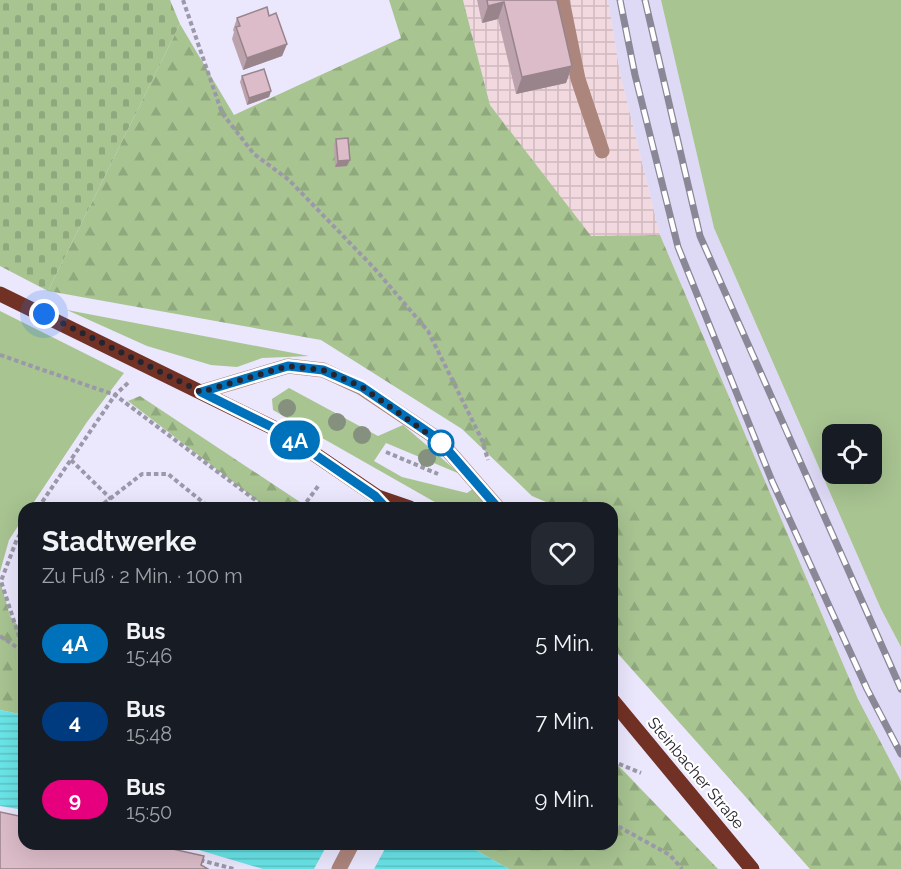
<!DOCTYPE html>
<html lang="de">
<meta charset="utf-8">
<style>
:root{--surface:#171b24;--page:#242831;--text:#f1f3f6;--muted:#9ea1a6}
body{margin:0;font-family:Raleway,sans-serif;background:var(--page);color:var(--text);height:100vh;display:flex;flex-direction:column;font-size:22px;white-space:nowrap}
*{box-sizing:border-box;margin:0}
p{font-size:20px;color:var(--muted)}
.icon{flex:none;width:33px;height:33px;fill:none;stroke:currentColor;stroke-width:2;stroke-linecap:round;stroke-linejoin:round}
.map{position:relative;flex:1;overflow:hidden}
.sheet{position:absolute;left:18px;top:502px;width:600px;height:348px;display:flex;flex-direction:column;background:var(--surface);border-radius:18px;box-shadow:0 6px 24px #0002}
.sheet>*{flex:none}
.badge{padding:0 12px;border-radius:20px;font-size:21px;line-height:39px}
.tools{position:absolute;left:822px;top:424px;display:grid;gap:12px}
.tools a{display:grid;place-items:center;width:60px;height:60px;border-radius:12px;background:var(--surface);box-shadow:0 6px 24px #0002;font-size:30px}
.you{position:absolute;width:30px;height:30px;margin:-15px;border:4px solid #fff;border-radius:50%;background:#1a73e8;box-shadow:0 0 0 9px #1a73e833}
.map>.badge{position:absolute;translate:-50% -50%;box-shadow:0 0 0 3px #fff}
.round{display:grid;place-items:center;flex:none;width:63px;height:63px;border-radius:18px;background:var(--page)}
.summary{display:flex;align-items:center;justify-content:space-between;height:102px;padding:0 24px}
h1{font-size:28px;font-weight:700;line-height:45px}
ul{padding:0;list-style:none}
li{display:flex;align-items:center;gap:18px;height:78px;padding:0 24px}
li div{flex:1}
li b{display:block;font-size:22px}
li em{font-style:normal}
li .badge{min-width:66px;font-weight:700;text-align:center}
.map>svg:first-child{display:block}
.industrial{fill:url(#industrial-grid)}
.built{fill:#ded9f5}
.green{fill:#a8c491;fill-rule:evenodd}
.forest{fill:url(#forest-firs)}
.cemetery{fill:url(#cemetery-stones)}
.water{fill:url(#water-rules)}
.pier{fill:#ebe7fd}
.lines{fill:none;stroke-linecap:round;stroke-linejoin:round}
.path{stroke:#9b98a9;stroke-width:4;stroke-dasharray:4.5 3;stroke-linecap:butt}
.minor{stroke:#ac857d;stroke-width:15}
.major{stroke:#723125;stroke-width:15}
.rail-casing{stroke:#8a8797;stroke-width:7}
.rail{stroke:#fff;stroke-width:4.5;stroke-dasharray:14;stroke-linecap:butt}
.tree{fill:#85917e}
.wall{fill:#bca2ac}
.shaded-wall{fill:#99848c}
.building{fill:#dbbcc8;stroke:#99848c;stroke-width:1.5}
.line-casing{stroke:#fff;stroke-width:14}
.line{stroke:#0072bc;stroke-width:9}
.walk{stroke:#26242e;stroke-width:6;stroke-dasharray:0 10.8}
.stop-dot{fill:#fff;stroke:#0072bc;stroke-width:3}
.labels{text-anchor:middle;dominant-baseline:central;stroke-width:4.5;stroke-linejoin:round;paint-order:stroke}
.street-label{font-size:16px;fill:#26242e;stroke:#fff}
</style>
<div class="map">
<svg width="901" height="869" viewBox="0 0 901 869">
<defs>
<pattern id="industrial-grid" width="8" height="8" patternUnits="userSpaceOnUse" patternTransform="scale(1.5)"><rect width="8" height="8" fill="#f2d9df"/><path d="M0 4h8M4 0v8" fill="none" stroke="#cfbac0"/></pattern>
<pattern id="forest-firs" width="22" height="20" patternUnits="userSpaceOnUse" patternTransform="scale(1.5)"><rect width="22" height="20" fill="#a8c491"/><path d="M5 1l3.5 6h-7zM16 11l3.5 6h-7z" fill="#90a87d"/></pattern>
<pattern id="cemetery-stones" width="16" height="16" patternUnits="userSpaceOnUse" patternTransform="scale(1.5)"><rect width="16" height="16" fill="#a8c491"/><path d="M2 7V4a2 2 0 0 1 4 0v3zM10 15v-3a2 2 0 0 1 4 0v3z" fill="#90a87d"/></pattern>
<pattern id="water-rules" width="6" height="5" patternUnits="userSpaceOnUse" patternTransform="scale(1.5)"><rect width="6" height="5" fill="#6ae5e8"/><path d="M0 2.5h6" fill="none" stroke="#5cc4c7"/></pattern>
</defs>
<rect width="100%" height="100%" fill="#ebe7fd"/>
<!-- industrial -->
<polygon class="industrial" points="463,0 608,0 620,73 660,235 591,237 490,105"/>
<!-- built -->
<polygon class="built" points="608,0 661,0 714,228 881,609 901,647 901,781 858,699 660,235 620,73"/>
<!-- green -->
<g class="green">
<path d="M 661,0 L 901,0 L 901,647 L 881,609 L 714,228 ZM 832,435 L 872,435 L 872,474 L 832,474 Z"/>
<polygon points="67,310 309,356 262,358 237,367 211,365 147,346"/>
<polygon points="0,311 124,373 87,422 30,508 24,508 24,517 9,540 0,572"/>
<polygon points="289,388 378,436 403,425 460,474 386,443 374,461 402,477 467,493 474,488 487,508 448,508 440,505 273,410 272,399"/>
</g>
<!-- forest -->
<g class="forest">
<polygon points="389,0 463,0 490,105 591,236 660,235 858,699 901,781 901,869 810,869 612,647 612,508 560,508 532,496 462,429 321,340 48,291 180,24 234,115 401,38"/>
<polygon points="140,396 309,508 267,508 128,401"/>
<polygon points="0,581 10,616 24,633 24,715 0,710"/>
<polygon points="612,759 718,869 509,869 467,845 612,844"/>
</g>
<!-- cemetery -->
<polygon class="cemetery" points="0,0 170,0 180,24 48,291 0,266"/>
<!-- water -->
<g class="water">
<polygon points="0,710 24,715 24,810 0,806"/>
<polygon points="182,845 467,845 509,869 263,869"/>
</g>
<!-- pier -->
<polygon class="pier" points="327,845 387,845 374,869 314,869"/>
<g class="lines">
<!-- path -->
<g class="path">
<polyline points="183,0 222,113 254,154 289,180 375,269 428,331 482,440 488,460"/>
<polyline points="0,355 115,395 266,508"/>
<polyline points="386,452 438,474"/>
<polyline points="71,460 111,499"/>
<polyline points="38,508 115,395 130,381"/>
<polyline points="98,508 142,474 168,474 210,508"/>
<polyline points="302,508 319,485"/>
<polyline points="0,636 24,652 1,581 17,539 24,528"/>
<polyline points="612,761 641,773"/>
<polyline points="612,823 670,855 682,869"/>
<polyline points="200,860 234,869"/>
</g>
<!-- minor -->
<g class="minor">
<polyline points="562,0 578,79 602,151"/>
<polyline points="201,392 288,366 323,370 362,388 438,439 498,508"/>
<polyline points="339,869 352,844"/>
</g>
<!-- major -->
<g class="major">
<polyline points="0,294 282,432 376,496 386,508"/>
<polyline points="378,497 410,508"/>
<polyline points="612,700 752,869"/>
</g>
<!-- rail casing -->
<g class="rail-casing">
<g id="rail">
<polyline points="620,0 635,75 678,247 772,481 867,689 901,754"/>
<polyline points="645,0 700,236 901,689"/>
</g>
</g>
<!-- rail -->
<use href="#rail" class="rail"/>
</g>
<!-- trees -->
<g class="tree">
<circle cx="287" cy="408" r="9"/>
<circle cx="337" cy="422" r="9"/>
<circle cx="362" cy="435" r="9"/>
<circle cx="427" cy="458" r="9"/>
</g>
<!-- wall -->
<g class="wall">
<polygon points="477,0 557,0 572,66 566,83 516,94 498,19 482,23"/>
<polygon points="269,16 287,44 282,56 243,70 232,39 234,32 233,30 237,18"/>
<polygon points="242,76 271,91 269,97 247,105 240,82"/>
<polygon points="336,139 347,166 335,167 334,145"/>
</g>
<!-- shaded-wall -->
<g class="shaded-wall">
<polygon points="504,2 498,19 482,23 488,6"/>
<polygon points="287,44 282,56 243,70 247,58"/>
<polygon points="572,66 566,83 516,94 522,77"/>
<polygon points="271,91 269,97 247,105 249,98"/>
<polygon points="350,160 347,166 335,167 338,161"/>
</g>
<!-- building -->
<g class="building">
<polygon points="487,0 557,0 572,66 522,77 504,2 488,6"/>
<polygon points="267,7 269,16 276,13 287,44 247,58 236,27 240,26 237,18"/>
<polygon points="264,69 271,91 249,98 242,76"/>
<polygon points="348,138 350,160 338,161 336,139"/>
<polygon points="0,812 24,817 24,844 150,844 204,856 201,865 208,869 0,869"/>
</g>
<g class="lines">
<!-- line casing -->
<g class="line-casing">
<polyline id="line" points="386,508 375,496 282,432 201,392 288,366 323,370 362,387 438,439 498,508"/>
</g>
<!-- line -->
<use href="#line" class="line"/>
<!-- walk -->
<polyline class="walk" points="44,314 201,392 288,366 323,370 362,387 441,443"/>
</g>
<!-- markers -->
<circle class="stop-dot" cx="441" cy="443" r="12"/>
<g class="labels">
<!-- street labels -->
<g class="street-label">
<text transform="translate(696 773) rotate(50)">Steinbacher Straße</text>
</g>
</g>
</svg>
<div class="tools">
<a><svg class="icon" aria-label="locate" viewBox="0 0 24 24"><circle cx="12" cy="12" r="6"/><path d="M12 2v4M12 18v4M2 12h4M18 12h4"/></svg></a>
</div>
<div class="you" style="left:44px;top:314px"></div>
<b class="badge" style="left:295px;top:440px;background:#0072bc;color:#fff">4A</b>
<section class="sheet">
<div class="summary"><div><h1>Stadtwerke</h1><p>Zu Fuß · 2 Min. · 100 m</p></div><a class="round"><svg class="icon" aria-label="heart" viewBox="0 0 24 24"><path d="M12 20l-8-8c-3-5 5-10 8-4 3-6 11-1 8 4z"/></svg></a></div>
<ul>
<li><span class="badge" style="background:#0072bc;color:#fff">4A</span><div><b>Bus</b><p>15:46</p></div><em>5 Min.</em></li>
<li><span class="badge" style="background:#003b80;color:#fff">4</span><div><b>Bus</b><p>15:48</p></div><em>7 Min.</em></li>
<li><span class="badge" style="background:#e6007e;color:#fff">9</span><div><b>Bus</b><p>15:50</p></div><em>9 Min.</em></li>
</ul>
</section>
</div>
